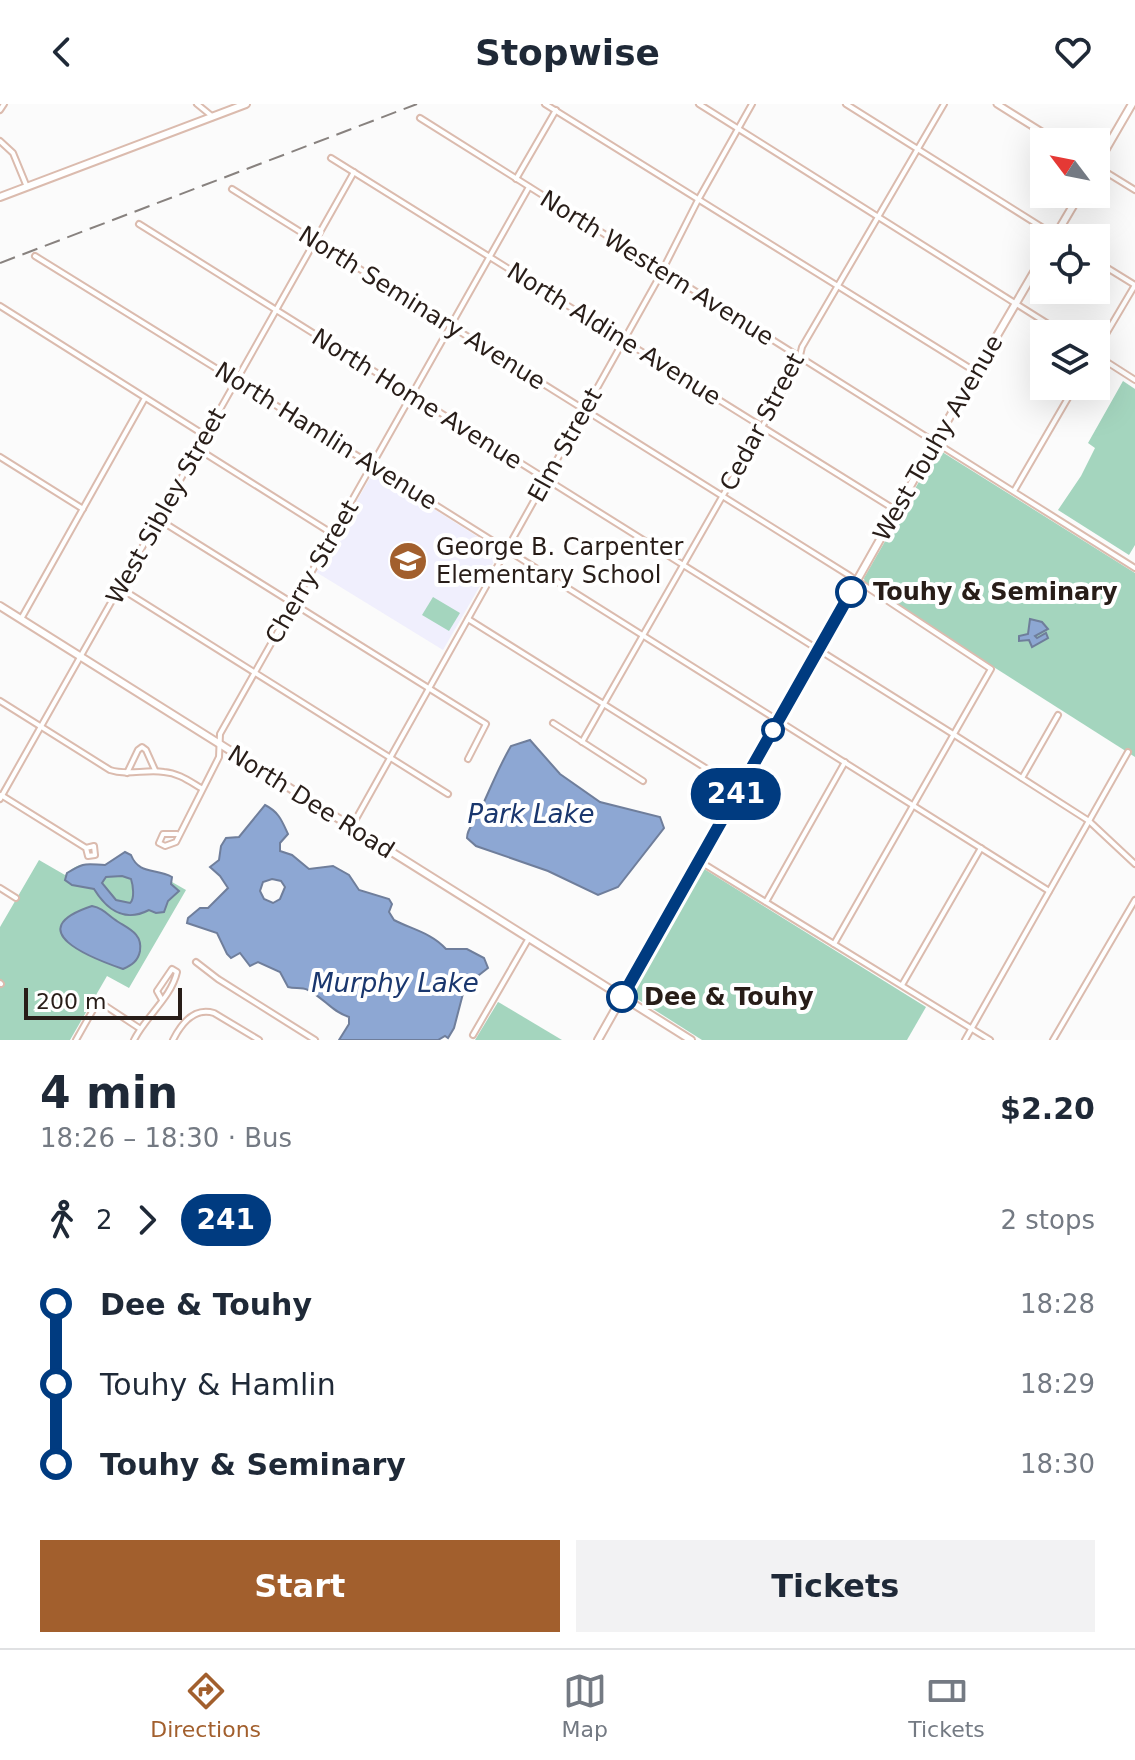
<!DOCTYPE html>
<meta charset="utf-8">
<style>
:root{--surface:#fff;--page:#f2f2f3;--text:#1f2937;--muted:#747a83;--line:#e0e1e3;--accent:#a25f2d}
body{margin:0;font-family:"DejaVu Sans",sans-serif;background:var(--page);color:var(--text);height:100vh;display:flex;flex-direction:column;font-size:30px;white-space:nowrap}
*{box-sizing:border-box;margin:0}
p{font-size:26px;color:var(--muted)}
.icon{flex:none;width:44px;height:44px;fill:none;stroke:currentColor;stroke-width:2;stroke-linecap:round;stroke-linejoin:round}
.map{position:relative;height:936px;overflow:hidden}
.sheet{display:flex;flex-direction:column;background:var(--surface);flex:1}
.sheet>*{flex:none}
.badge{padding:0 16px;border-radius:26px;font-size:28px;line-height:52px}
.needle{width:52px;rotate:302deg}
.controls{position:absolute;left:1030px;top:24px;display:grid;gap:16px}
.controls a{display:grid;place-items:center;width:80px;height:80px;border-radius:0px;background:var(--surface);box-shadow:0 8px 32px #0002;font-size:40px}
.scale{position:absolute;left:24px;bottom:20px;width:158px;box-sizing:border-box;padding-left:8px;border:4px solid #281d18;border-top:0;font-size:22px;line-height:28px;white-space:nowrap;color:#281d18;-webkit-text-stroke:6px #fff;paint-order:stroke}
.map>.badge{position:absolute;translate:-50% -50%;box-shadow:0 0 0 4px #fff}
.legs{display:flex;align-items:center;gap:12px;height:88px;padding:0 40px;font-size:26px}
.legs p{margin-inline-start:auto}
.head{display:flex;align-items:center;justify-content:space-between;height:136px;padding:0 40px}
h1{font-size:44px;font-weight:700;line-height:60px}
.cta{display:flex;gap:16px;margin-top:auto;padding:16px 40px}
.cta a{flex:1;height:92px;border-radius:0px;background:var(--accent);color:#fff;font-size:32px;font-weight:700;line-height:92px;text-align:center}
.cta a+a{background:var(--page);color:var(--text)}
ul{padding:0 40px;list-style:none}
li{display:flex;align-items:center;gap:28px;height:80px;font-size:30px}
li i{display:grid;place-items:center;width:12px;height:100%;margin:0 10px;background:currentColor}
li i::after{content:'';width:20px;height:20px;margin:-10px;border:6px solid;border-radius:50%;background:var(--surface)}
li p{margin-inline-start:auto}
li:first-child i{background:linear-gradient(#0000 50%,currentColor 0)}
li:last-child i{background:linear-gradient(currentColor 50%,#0000 0)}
header{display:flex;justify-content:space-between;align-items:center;height:104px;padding:0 40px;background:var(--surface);font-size:36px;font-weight:700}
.tab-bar{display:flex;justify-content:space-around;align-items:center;height:112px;border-top:2px solid var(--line);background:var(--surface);font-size:22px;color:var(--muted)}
.tab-bar a{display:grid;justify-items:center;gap:4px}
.tab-bar .selected{color:var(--accent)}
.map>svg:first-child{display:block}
.education{fill:#f0effd}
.green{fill:#a4d5be}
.water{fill:#8da7d3;stroke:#6f7e9b;stroke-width:2;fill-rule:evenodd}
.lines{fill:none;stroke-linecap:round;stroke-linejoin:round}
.minor-casing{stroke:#dbbbae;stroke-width:8}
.tertiary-casing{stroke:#dbbbae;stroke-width:9}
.secondary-casing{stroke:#dbbbae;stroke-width:10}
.minor{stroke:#fff;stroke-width:4}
.tertiary{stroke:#fff;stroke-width:5}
.secondary{stroke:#fff;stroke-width:6}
.rail{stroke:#88827f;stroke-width:2;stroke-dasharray:16 8;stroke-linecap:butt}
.line-1-casing{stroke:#fff;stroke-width:18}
.line-1{stroke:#003b80;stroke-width:12}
.stop-1-dot{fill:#fff;stroke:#003b80;stroke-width:4}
.labels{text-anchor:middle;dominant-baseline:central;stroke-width:8;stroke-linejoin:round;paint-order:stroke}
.street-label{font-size:24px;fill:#281d18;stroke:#fff}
.poi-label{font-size:24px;fill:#281d18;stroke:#fff;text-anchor:start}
.stop-label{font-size:24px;font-weight:bold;fill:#281d18;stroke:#fff;text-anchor:start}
.water-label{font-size:26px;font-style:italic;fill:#1a376e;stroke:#fff}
</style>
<header><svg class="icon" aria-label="back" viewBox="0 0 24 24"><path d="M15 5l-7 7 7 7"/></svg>Stopwise<svg class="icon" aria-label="heart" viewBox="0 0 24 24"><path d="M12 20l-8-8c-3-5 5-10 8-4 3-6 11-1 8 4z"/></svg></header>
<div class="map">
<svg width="1135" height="936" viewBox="0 0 1135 936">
<rect width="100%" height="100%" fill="#fbfbfb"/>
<!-- education -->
<polygon class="education" points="374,367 500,447 443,546 316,468"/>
<!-- green -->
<g class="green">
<polygon points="1123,277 1135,285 1135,441 1129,451 1058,406 1081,372 1095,344 1088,339"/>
<polygon points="939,346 1135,469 1135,653 865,481 864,474 936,348"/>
<polygon points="433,493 460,509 449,527 422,511"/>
<path d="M 125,748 L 131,751 C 138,769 153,766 169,771 L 172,778 L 186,786 L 129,884 L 107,872 L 70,936 L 0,936 L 0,823 L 39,756 L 65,771 C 79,757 87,760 105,761 Z"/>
<polygon points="701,763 926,903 907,936 702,936 631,891"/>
<polygon points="498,898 500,899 562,936 475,936"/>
</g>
<!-- water -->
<g class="water">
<polygon points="1030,515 1042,518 1048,525 1035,532 1037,534 1046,529 1048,534 1032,543 1029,536 1019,537 1019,532 1028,530"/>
<path d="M 530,636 L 560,670 L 600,698 L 660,713 L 664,724 L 618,783 L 598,791 L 548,767 L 476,742 L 467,734 C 467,724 474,720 478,711 C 489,688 498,664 511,642 Z"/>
<path d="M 265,701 C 279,708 282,717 288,730 L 280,739 L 280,747 L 292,751 L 309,765 L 333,762 L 349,771 L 359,786 L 389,795 L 392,800 L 389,808 L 394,816 C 411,825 432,829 446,845 L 467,845 L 484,854 L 488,864 L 465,882 L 454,924 L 448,934 L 445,932 L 438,936 L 339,936 L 349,920 L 349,913 C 332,908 324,894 308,886 C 301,883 295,885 288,883 L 280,868 L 258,858 L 250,862 L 240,849 L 231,854 L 227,850 L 217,829 L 187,819 L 188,814 L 200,804 L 208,804 L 228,784 L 220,772 L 210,763 L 219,756 L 221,742 L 226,734 L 239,733 ZM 272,775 L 281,777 L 285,783 L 280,795 L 273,799 L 264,795 L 260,787 L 263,778 Z"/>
<path d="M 125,748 L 131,751 C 139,771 156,764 172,773 L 171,780 L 179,787 L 168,797 L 164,808 L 156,809 L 149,806 C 124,819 107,806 94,785 L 72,781 L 65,776 L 67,769 C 85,758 84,760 105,761 ZM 122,772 L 131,775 C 133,781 135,795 130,799 L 116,796 L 102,779 L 106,773 Z"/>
<path d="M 92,802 C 102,804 106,809 114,815 C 126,824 143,828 140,847 C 138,857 132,861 123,865 C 91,854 19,826 92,802 Z"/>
</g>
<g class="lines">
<!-- minor casing -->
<g class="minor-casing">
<g id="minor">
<polyline points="197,0 213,13"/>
<polyline points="545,0 976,268"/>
<polyline points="699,0 1064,230"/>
<polyline points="846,0 1059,134"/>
<polyline points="0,6 4,0"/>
<polyline points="420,14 1135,464"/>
<polyline points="0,37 13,49 27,83"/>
<polyline points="331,54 897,407"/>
<polyline points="1096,62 1135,86"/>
<polyline points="516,75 556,6"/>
<polyline points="232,85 850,472 991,565 834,840"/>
<polyline points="139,120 953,630 1089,717 1135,760"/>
<polyline points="35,152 372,361 1049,787"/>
<polyline points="1096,157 1135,181"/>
<polyline points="0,202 206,332"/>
<polyline points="1096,247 1135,181"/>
<polyline points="1096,251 1135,276"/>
<polyline points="198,345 333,430"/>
<polyline points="0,353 83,405"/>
<polyline points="1014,387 1075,282"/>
<polyline points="158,415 486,620 468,655"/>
<polyline points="120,484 448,690"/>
<polyline points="21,515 145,294"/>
<polyline points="468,515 739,685"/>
<path d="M 0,597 L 110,666 C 128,672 145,665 164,668 C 178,669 189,677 201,684"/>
<polyline points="553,619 643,677"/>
<polyline points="582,638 798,260 802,243 944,0"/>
<polyline points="127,669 138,646 142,643 146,646 155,666"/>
<polyline points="1022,674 1058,611"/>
<polyline points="1,691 86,744 94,742 95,751 88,752 86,744"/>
<polyline points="0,695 354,68"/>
<polyline points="352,722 657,177 698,96 752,0"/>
<polyline points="177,730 163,730 159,739 165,742 176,738 219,653 220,630 529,83"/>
<polyline points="699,757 990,936"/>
<polyline points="0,784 16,794"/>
<polyline points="766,798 845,658"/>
<polyline points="196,858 218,875 315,936"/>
<polyline points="0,879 1,880"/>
<polyline points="902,881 981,744"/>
<polyline points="473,931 529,834"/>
<polyline points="76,936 98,897 139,924"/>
<path d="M 134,936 C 146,912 171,894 177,868 L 172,865 L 157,887 L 162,896"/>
<path d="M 173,936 C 181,920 194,903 214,909 L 259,936"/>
<polyline points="965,936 1128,648"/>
<polyline points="1053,936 1135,796"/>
</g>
</g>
<!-- tertiary casing -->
<g class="tertiary-casing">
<polyline id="tertiary" points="997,0 1058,38"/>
</g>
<!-- secondary casing -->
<g class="secondary-casing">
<g id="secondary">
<polyline points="1096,62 1132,0"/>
<polyline points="0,93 246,0"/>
<polyline points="1054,134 1080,90"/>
<polyline points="0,502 691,936"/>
<polyline points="598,936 935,338 1044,151"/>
</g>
</g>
<!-- minor -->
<use href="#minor" class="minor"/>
<!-- tertiary -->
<use href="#tertiary" class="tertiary"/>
<!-- secondary -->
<use href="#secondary" class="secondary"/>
<!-- rail -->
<polyline class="rail" points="0,159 417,0"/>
</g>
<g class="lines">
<!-- line-1 casing -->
<g class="line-1-casing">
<polyline id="line-1" points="622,893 851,488"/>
</g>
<!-- line-1 -->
<use href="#line-1" class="line-1"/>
</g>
<!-- icons -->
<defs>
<g id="school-disc" transform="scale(2)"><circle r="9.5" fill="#a25f2d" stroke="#fff"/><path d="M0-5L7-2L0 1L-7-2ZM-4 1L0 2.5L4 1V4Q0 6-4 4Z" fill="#fff"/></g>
</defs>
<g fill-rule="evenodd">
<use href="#school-disc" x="408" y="457"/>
</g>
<!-- markers -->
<g class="stop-1-dot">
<circle cx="851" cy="488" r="14"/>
<circle cx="773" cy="626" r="10"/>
<circle cx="622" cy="893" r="14"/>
</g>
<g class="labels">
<!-- street labels -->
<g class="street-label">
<text transform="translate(657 164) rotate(32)">North Western Avenue</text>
<text transform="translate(422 204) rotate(32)">North Seminary Avenue</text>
<text transform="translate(614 230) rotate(32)">North Aldine Avenue</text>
<text transform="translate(417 295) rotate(32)">North Home Avenue</text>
<text transform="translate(762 318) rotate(-62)">Cedar Street</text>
<text transform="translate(326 332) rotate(32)">North Hamlin Avenue</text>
<text transform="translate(938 334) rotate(-60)">West Touhy Avenue</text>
<text transform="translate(565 341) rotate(-61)">Elm Street</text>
<text transform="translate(166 402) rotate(-61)">West Sibley Street</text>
<text transform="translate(312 468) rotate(-60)">Cherry Street</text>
<text transform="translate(311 698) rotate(32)">North Dee Road</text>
</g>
<!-- poi labels -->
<g class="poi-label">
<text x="436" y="443">George B. Carpenter<tspan x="436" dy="28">Elementary School</tspan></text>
</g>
<!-- stop labels -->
<g class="stop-label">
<text x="873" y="488">Touhy &amp; Seminary</text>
<text x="644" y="893">Dee &amp; Touhy</text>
</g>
<!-- water labels -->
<g class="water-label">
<text x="531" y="710">Park Lake</text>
<text x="395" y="879">Murphy Lake</text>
</g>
</g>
</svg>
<div class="controls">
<a><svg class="needle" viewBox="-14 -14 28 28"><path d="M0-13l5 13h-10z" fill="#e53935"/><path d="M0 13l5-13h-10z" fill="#747a83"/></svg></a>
<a><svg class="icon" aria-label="locate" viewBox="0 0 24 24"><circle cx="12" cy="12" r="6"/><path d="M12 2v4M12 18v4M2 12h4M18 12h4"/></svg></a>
<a><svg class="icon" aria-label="layers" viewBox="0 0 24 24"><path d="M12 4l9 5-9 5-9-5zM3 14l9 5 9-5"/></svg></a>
</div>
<div class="scale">200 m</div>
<b class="badge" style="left:736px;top:690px;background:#003b80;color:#fff">241</b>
</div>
<section class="sheet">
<div class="head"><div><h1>4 min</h1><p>18:26 – 18:30 · Bus</p></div><b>$2.20</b></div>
<div class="legs"><svg class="icon" aria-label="walk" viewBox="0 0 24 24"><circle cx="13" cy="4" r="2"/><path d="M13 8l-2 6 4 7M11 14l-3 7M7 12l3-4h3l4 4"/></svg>2<svg class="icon" aria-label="forward" viewBox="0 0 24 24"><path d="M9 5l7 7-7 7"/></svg><b class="badge" style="background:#003b80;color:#fff">241</b><p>2 stops</p></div>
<ul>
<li><i style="color:#003b80"></i><b>Dee &amp; Touhy</b><p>18:28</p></li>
<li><i style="color:#003b80"></i><span>Touhy &amp; Hamlin</span><p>18:29</p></li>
<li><i style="color:#003b80"></i><b>Touhy &amp; Seminary</b><p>18:30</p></li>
</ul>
<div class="cta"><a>Start</a><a>Tickets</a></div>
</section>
<nav class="tab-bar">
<a class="selected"><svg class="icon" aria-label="directions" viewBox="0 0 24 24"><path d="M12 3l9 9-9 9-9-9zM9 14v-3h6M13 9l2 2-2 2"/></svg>Directions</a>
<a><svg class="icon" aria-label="map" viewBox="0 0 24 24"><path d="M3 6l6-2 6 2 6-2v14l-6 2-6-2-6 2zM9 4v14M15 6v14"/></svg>Map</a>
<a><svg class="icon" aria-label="tickets" viewBox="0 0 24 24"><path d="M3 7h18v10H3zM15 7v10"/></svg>Tickets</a>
</nav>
